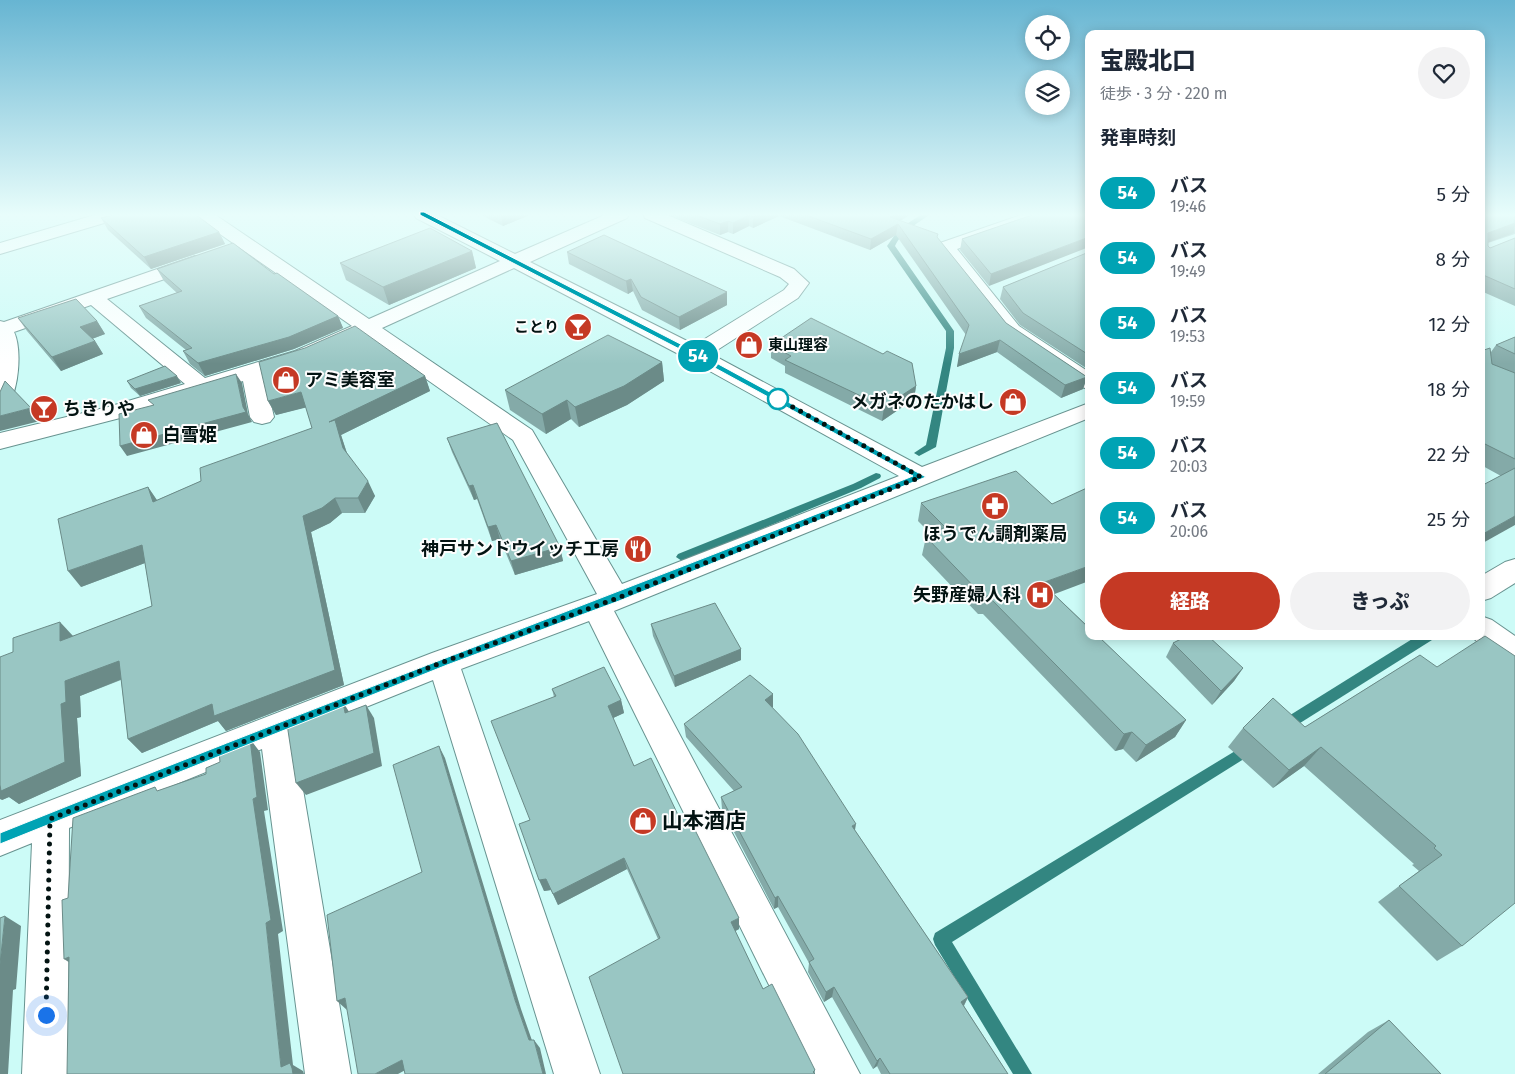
<!DOCTYPE html>
<html lang="ja">
<meta charset="utf-8">
<style>
:root{--surface:#fff;--page:#f2f2f3;--text:#1f2937;--muted:#747a83;--accent:#c53924}
body{margin:0;font-family:"Fira Sans","Noto Sans JP",sans-serif;background:var(--page);color:var(--text);height:100vh;display:flex;flex-direction:column;font-size:19px;white-space:nowrap}
*{box-sizing:border-box;margin:0}
p{font-size:16px;color:var(--muted)}
.icon{flex:none;width:28px;height:28px;fill:none;stroke:currentColor;stroke-width:2;stroke-linecap:round;stroke-linejoin:round}
.map{position:relative;flex:1;overflow:hidden}
.details{position:absolute;left:1085px;top:30px;width:400px;height:610px;display:flex;flex-direction:column;background:var(--surface);border-radius:10px;box-shadow:0 2px 12px #0003}
.details>*{flex:none}
.badge{padding:0 10px;border-radius:16px;font-size:18px;line-height:32px}
.tools{position:absolute;left:1025px;top:15px;display:grid;gap:10px}
.tools a{display:grid;place-items:center;width:45px;height:45px;border-radius:50%;background:var(--surface);box-shadow:0 2px 12px #0003;font-size:25px}
.you{position:absolute;width:25px;height:25px;margin:-12px;border:4px solid #fff;border-radius:50%;background:#1a73e8;box-shadow:0 0 0 8px #1a73e833}
.map>.badge{position:absolute;translate:-50% -50%;box-shadow:0 0 0 2px #fff}
h2{padding:0 15px;font-size:19px;line-height:45px}
.round{display:grid;place-items:center;flex:none;width:52px;height:52px;border-radius:26px;background:var(--page)}
.summary{display:flex;align-items:center;justify-content:space-between;height:85px;padding:0 15px}
h1{font-size:24px;font-weight:800;line-height:38px}
.cta{display:flex;gap:10px;margin-top:auto;padding:10px 15px}
.cta a{flex:1;height:58px;border-radius:30px;background:var(--accent);color:#fff;font-size:20px;font-weight:800;line-height:58px;text-align:center}
.cta a+a{background:var(--page);color:var(--text)}
ul{padding:0;list-style:none}
li{display:flex;align-items:center;gap:15px;height:65px;padding:0 15px}
li div{flex:1}
li b{display:block;font-size:19px}
li em{font-style:normal}
li .badge{min-width:55px;font-weight:700;text-align:center}
.map>svg:first-child{display:block}
.lines{fill:none;stroke-linecap:round;stroke-linejoin:round}
.stream{fill:#338681;fill-rule:evenodd}
.minor-casing{stroke:#689390;stroke-width:2}
.minor{fill:#fff;fill-rule:evenodd}
.wall{fill:#84aaa8}
.shaded-wall{fill:#6b8b88}
.building{fill:#99c6c3;stroke:#6b8b88}
.line{fill:#00a3b4;stroke:#fff}
.walk{stroke:#031312;stroke-width:5;stroke-dasharray:0 9}
.stop-dot{fill:#fff;stroke:#00a3b4;stroke-width:2.5}
.labels{text-anchor:middle;dominant-baseline:central;stroke-width:4;stroke-linejoin:round;paint-order:stroke}
.far-poi-label{font-size:15px;font-weight:bold;fill:#031312;stroke:#fdfdfd;text-anchor:end}
.poi-label{font-size:18px;font-weight:bold;fill:#031312;stroke:#fdfdfd;text-anchor:start}
.near-poi-label{font-size:21px;font-weight:bold;fill:#031312;stroke:#fdfdfd;text-anchor:start}
</style>
<div class="map">
<svg width="1515" height="1074" viewBox="0 0 1515 1074">
<rect width="100%" height="100%" fill="#ccfbf7"/>
<g class="lines">
<!-- stream -->
<g class="stream">
<path d="M 922,214 L 930,214 C 917,225 903,229 895,246 L 954,331 L 954,348 L 936,447 L 919,456 L 914,453 L 926,445 L 946,348 L 946,331 L 887,246 L 899,229 Z"/>
<polygon points="876,473 880,474 881,476 880,478 861,488 686,560 682,561 676,557 678,554 853,484"/>
<polygon points="1417,636 1434,636 1432,640 1289,730 1284,732 1279,730 1277,726 1279,722"/>
<polygon points="1250,742 1255,744 1257,748 1255,752 952,942 1032,1074 1013,1074 935,945 933,939 935,933"/>
</g>
<!-- minor casing -->
<g class="minor-casing">
<g id="minor">
<polygon points="98,214 123,214 121,218 0,254 0,243"/>
<path d="M 195,214 L 214,214 L 369,319 L 500,261 L 416,218 L 414,214 L 435,214 L 515,254 L 607,214 L 629,214 L 627,218 L 530,262 L 695,345 L 784,290 L 789,284 L 780,277 L 645,218 L 643,214 L 665,214 L 794,269 L 809,283 L 798,298 L 711,354 L 922,467 L 1089,403 L 1089,418 L 614,611 L 860,1074 L 813,1074 L 589,621 L 461,669 L 600,1074 L 554,1074 L 433,680 L 294,736 L 351,1074 L 305,1074 L 262,749 L 69,828 L 68,1074 L 22,1074 L 32,843 L 0,856 L 0,820 L 432,653 L 597,594 L 513,440 L 365,336 L 311,361 L 264,375 L 274,417 L 270,422 L 262,424 L 254,422 L 250,417 L 243,381 L 124,417 L 0,449 L 0,433 L 108,407 L 185,384 L 91,305 L 14,332 C 22,349 19,389 8,405 L 0,407 L 0,321 L 4,322 L 195,256 L 202,258 L 204,262 L 202,266 L 107,299 L 205,378 L 295,351 L 352,326 L 197,218 ZM 514,268 L 688,359 L 899,476 L 622,584 L 532,430 L 382,328 Z"/>
<polygon points="1024,214 1048,214 1046,218 957,249 1019,326 1089,372 1089,389 1081,387 1005,334 937,247 940,243"/>
<polygon points="1515,559 1515,583 1491,598 1481,601 1481,576 1505,562"/>
<polygon points="1481,616 1492,620 1515,636 1515,665 1504,661 1470,636 1481,636"/>
</g>
</g>
<!-- minor -->
<use href="#minor" class="minor"/>
</g>
<!-- wall -->
<g class="wall">
<polygon points="479,214 532,214 503,226"/>
<polygon points="666,214 911,214 900,221 937,237 1006,323 1087,377 1083,389 1061,398 997,352 957,367 966,335 896,235 870,250 779,216 753,228 749,226 733,234 728,232 720,235"/>
<polygon points="1035,214 989,286 960,250 962,239"/>
<polygon points="1481,214 1515,214 1515,234 1488,243 1488,246 1490,248 1515,238 1515,306 1481,291"/>
<polygon points="101,218 219,232 225,244 151,269 108,230"/>
<polygon points="472,251 476,268 389,305 346,280 340,263"/>
<polygon points="567,252 727,305 680,330 642,310 633,291 628,294 569,264"/>
<polygon points="1089,252 1089,370 1020,325 1000,299 1003,287"/>
<polygon points="157,269 274,274 338,316 343,328 294,349 205,376 190,364 183,351 186,350 146,318 139,306 177,293 164,281"/>
<polygon points="18,318 97,321 105,334 92,339 95,341 103,354 61,371 27,331"/>
<polygon points="1515,337 1515,525 1501,476 1481,465 1481,351 1491,352 1496,345"/>
<polygon points="771,345 916,386 914,399 882,421 785,373 785,366 771,358"/>
<polygon points="662,362 664,381 627,405 579,427 571,419 546,434 510,410 505,390"/>
<polygon points="425,376 430,391 341,435 347,453 375,496 365,513 342,513 330,523 311,532 344,685 226,731 218,721 142,753 128,739 121,680 80,696 81,717 77,718 81,776 19,804 9,797 2,800 13,652 73,636 152,606 145,563 81,587 148,487 157,500 201,481 312,428 306,407 276,415 268,401"/>
<polygon points="127,381 181,383 140,396 131,388"/>
<polygon points="447,438 560,547 563,561 515,575 500,539 492,541 477,499 474,500 452,452"/>
<polygon points="921,503 1054,594 1186,720 1175,737 1136,762 1123,749 1115,751 983,614 978,614 922,555 926,537 931,534 918,521"/>
<polygon points="651,624 741,649 741,660 675,687 653,636"/>
<polygon points="1173,643 1243,668 1234,681 1212,705 1166,657"/>
<polygon points="1420,655 1462,946 1437,961 1378,902 1419,871 1412,865 1414,864 1304,766 1273,788 1228,747 1243,728 1305,727"/>
<polygon points="552,689 621,700 624,713 613,718 634,766 679,817 739,929 735,931 763,989 815,1070 815,1074 658,939 627,869 558,905 551,890 544,891 530,820 554,697"/>
<polygon points="773,694 772,708 968,997 964,1006 1008,1074 881,1074 877,1066 873,1069 832,997 824,1002 808,972 809,963 778,907 774,909 722,809 721,797 734,791 686,737 684,724"/>
<polygon points="1389,1020 1441,1074 1318,1074 1368,1032"/>
</g>
<!-- shaded-wall -->
<g class="shaded-wall">
<polygon points="503,214 532,214 503,226 501,215"/>
<polygon points="761,214 779,214 779,216 753,228 753,217"/>
<polygon points="896,214 911,214 889,228 890,217"/>
<polygon points="749,215 749,226 733,234 733,223"/>
<polygon points="728,221 728,232 720,235 720,224"/>
<polygon points="1515,223 1514,233 1481,245 1488,233"/>
<polygon points="898,224 896,235 870,250 871,239"/>
<polygon points="219,232 225,244 151,269 144,257"/>
<polygon points="1089,237 1089,247 989,286 991,274"/>
<polygon points="472,251 476,268 389,305 383,287"/>
<polygon points="631,279 633,291 628,294 626,281"/>
<polygon points="727,292 727,305 680,330 679,317"/>
<polygon points="338,316 343,328 294,349 205,376 198,363"/>
<polygon points="97,321 105,334 89,340 80,327"/>
<polygon points="1000,340 997,352 957,367 959,354"/>
<polygon points="95,341 103,354 61,371 52,357"/>
<polygon points="662,362 664,381 627,405 579,427 575,407"/>
<polygon points="236,374 242,383 248,414 252,422 127,456 120,446 243,407"/>
<polygon points="177,376 181,383 140,396 135,389"/>
<polygon points="425,376 430,391 341,435 350,463 329,422"/>
<polygon points="1087,377 1083,389 1061,398 1065,385"/>
<polygon points="916,386 914,399 882,421 884,407"/>
<polygon points="301,392 308,407 276,415 268,401"/>
<polygon points="567,400 571,419 546,434 542,414"/>
<polygon points="31,408 40,421 0,431 0,416"/>
<polygon points="368,481 375,496 365,513 358,498"/>
<polygon points="473,485 477,499 474,500 469,486"/>
<polygon points="148,487 158,502 153,502"/>
<polygon points="335,498 342,513 330,523 311,532 344,685 226,731 218,721 142,753 128,739 212,704 303,516"/>
<polygon points="1515,516 1515,525 1481,544 1481,535"/>
<polygon points="496,525 500,539 492,541 488,527"/>
<polygon points="142,545 153,560 81,587 68,571"/>
<polygon points="560,547 563,561 515,575 511,561"/>
<polygon points="1089,566 1089,581 1036,601 1042,583"/>
<polygon points="60,622 74,637 60,641"/>
<polygon points="741,649 741,660 675,687 674,676"/>
<polygon points="119,661 132,675 80,696 81,717 77,718 81,776 19,804 9,797 2,800 0,799 0,781 65,681"/>
<polygon points="1243,668 1234,681 1212,705 1221,691"/>
<polygon points="773,694 773,707 764,713 765,700"/>
<polygon points="621,700 624,713 611,719 608,706"/>
<polygon points="343,702 351,715 345,713"/>
<polygon points="366,705 374,718 382,766 306,795 296,783"/>
<polygon points="1186,720 1175,737 1136,762 1146,745"/>
<polygon points="1132,732 1123,749 1115,751 1124,734"/>
<polygon points="250,739 260,752 268,810 264,811 283,931 278,934 293,1065 303,1071 304,1074 292,1074 281,1067 253,799"/>
<polygon points="439,746 445,758 521,1009 535,1049 529,1040 515,1000"/>
<polygon points="1321,747 1304,766 1273,788 1289,770"/>
<polygon points="856,824 854,836 852,826"/>
<polygon points="624,858 627,869 558,905 553,894"/>
<polygon points="546,879 551,890 544,891 539,880"/>
<polygon points="778,896 778,907 774,909 775,898"/>
<polygon points="5,916 21,926 16,989 13,990 8,1074 0,1074 0,964"/>
<polygon points="739,918 739,929 732,933 731,922"/>
<polygon points="69,957 81,970 64,959"/>
<polygon points="834,987 832,997 824,1002 826,992"/>
<polygon points="968,997 963,1007 961,1002"/>
<polygon points="345,998 347,1010 337,1001"/>
<polygon points="534,1040 540,1048 546,1074 543,1074"/>
<polygon points="880,1058 877,1066 873,1069 877,1061"/>
<polygon points="402,1060 411,1067 398,1074 375,1074"/>
</g>
<!-- building -->
<g class="building">
<polygon points="117,214 195,214 219,232 144,257 101,218"/>
<polygon points="693,214 761,214 753,217 749,215 733,223 728,221 720,224"/>
<polygon points="803,214 896,214 890,217 938,234 937,237 1006,323 1087,377 1065,385 1000,340 959,354 969,325 898,224 871,239"/>
<polygon points="1035,214 1089,214 1089,237 991,274 962,239"/>
<polygon points="1481,214 1515,214 1515,223 1488,233 1488,246 1490,248 1515,238 1515,289 1481,274"/>
<polygon points="430,228 472,251 383,287 340,263"/>
<polygon points="604,235 727,292 679,317 641,297 631,279 626,281 567,252"/>
<polygon points="233,243 274,274 277,273 338,316 289,337 198,363 183,351 192,348 139,306 182,291 157,269"/>
<polygon points="1089,252 1089,355 1023,313 1003,287"/>
<polygon points="76,299 97,321 80,327 95,341 52,357 18,318"/>
<polygon points="811,318 883,354 887,351 912,363 916,386 884,407 785,360 791,356 771,345"/>
<polygon points="355,326 425,376 329,422 335,420 343,448 368,481 358,498 335,498 322,508 303,516 335,670 214,716 212,704 128,739 119,661 65,681 66,702 61,704 65,762 1,791 0,785 0,657 13,652 13,638 60,622 60,641 152,606 142,545 68,571 58,519 148,487 153,502 201,481 200,468 312,428 301,392 268,401 259,362 305,348"/>
<polygon points="608,335 662,362 624,386 575,407 567,400 542,414 505,390"/>
<polygon points="1515,337 1515,354 1496,345"/>
<polygon points="1490,348 1492,364 1515,373 1515,459 1481,442 1481,351"/>
<polygon points="165,366 177,376 135,389 127,381"/>
<polygon points="236,374 243,407 246,412 120,446 119,414 154,405 148,400"/>
<polygon points="5,381 31,408 0,416 0,392"/>
<polygon points="497,423 560,547 511,561 496,525 488,527 473,485 469,486 447,438"/>
<polygon points="1515,468 1515,516 1481,535 1481,486"/>
<polygon points="1016,471 1052,504 1089,487 1089,566 1042,583 1089,628 1089,636 1098,636 1186,720 1146,745 1132,732 1124,734 988,596 983,596 926,537 945,527 921,503"/>
<polygon points="715,603 741,649 674,676 651,624"/>
<polygon points="1187,636 1208,636 1243,668 1221,691 1173,643"/>
<polygon points="1485,636 1515,656 1515,903 1462,946 1399,886 1442,855 1434,848 1436,846 1321,747 1289,770 1243,728 1273,698 1305,727 1420,655 1437,667"/>
<polygon points="604,667 621,700 608,706 634,766 651,758 679,817 687,814 739,918 731,922 763,989 772,984 815,1070 813,1072 815,1074 623,1074 589,977 660,938 624,858 553,894 546,879 539,880 519,824 530,820 491,721 556,696 552,689"/>
<polygon points="750,675 773,694 765,700 798,734 856,824 852,826 968,997 961,1002 1008,1074 890,1074 880,1058 877,1061 834,987 826,992 809,962 814,959 778,896 775,898 721,797 742,787 684,724"/>
<polygon points="343,702 345,713 366,705 374,753 296,783 287,724"/>
<polygon points="250,739 257,797 253,799 271,920 266,923 281,1067 290,1063 292,1068 293,1074 67,1074 69,957 64,959 62,900 68,898 73,818 155,787 157,791 206,774 206,768 220,762 219,751"/>
<polygon points="439,746 515,1000 529,1040 534,1040 543,1074 405,1074 402,1060 375,1074 358,1074 345,998 337,1001 327,915 422,872 393,765"/>
<polygon points="5,916 0,964 0,918"/>
<polygon points="1389,1020 1441,1074 1325,1074"/>
</g>
<!-- sky -->
<linearGradient id="sky" x2="0" y2="1"><stop stop-color="#67b5d2"/><stop offset="0.59" stop-color="#e8fdfb"/><stop offset="1" stop-color="#e8fdfb" stop-opacity="0"/></linearGradient>
<rect width="1515" height="364" fill="url(#sky)"/>
<!-- line -->
<path class="line" d="M 420,212 L 424,212 L 698,353 L 926,477 L 619,601 L 447,665 L 0,844 L 0,833 C 300,712 608,597 913,476 L 693,356 L 420,215 Z"/>
<g class="lines">
<!-- walk -->
<polyline class="walk" points="46,1015 50,819 443,662 615,599 921,477 778,399"/>
</g>
<!-- icons -->
<defs>
<g id="bar-disc" transform="scale(1.4375)"><circle r="9.5" fill="#c53924" stroke="#fdfdfd"/><path d="M-6-5H6L.8 .8V4.5H3.5V6h-7V4.5H-.8V.8Z" fill="#fff"/></g>
<g id="shop-disc" transform="scale(1.4375)"><circle r="9.5" fill="#c53924" stroke="#fdfdfd"/><path d="M-5-2.5h2.3a2.7 3.5 0 0 1 5.4 0H5L5.5 6h-11ZM-1.5-2.5h3a1.5 2.3 0 0 0-3 0Z" fill="#fff"/></g>
<g id="pharmacy-disc" transform="scale(1.4375)"><circle r="9.5" fill="#c53924" stroke="#fdfdfd"/><path d="M-2-6h4v4h4v4h-4v4h-4v-4h-4v-4h4Z" fill="#fff"/></g>
<g id="restaurant-disc" transform="scale(1.4375)"><circle r="9.5" fill="#c53924" stroke="#fdfdfd"/><path d="M-5-6h1v4h1v-4h1v4h1v-4h1v5L-1.5 .5V6h-2V.5L-5-1ZM5-6V6H3V1.5H1.5Q1.5-4 5-6Z" fill="#fff"/></g>
<g id="hospital-disc" transform="scale(1.4375)"><circle r="9.5" fill="#c53924" stroke="#fdfdfd"/><path d="M-5-5h3v3.5h4V-5h3V5h-3V1.5h-4V5h-3Z" fill="#fff"/></g>
</defs>
<g fill-rule="evenodd">
<use href="#bar-disc" x="578" y="327"/>
<use href="#shop-disc" x="749" y="345"/>
<use href="#shop-disc" x="286" y="380"/>
<use href="#shop-disc" x="1013" y="402"/>
<use href="#bar-disc" x="44" y="409"/>
<use href="#shop-disc" x="144" y="435"/>
<use href="#pharmacy-disc" x="995" y="506"/>
<use href="#restaurant-disc" x="638" y="549"/>
<use href="#hospital-disc" x="1040" y="595"/>
<use href="#shop-disc" x="643" y="821"/>
</g>
<!-- markers -->
<circle class="stop-dot" cx="778" cy="399" r="10"/>
<g class="labels">
<!-- far-poi labels -->
<g class="far-poi-label">
<text x="559" y="327">ことり</text>
<text x="768" y="345" text-anchor="start">東山理容</text>
</g>
<!-- poi labels -->
<g class="poi-label">
<text x="305" y="380">アミ美容室</text>
<text x="994" y="402" text-anchor="end">メガネのたかはし</text>
<text x="63" y="409">ちきりや</text>
<text x="163" y="435">白雪姫</text>
<text x="995" y="534" text-anchor="middle">ほうでん調剤薬局</text>
<text x="619" y="549" text-anchor="end">神戸サンドウイッチ工房</text>
<text x="1021" y="595" text-anchor="end">矢野産婦人科</text>
</g>
<!-- near-poi labels -->
<g class="near-poi-label">
<text x="662" y="821">山本酒店</text>
</g>
</g>
</svg>
<div class="tools">
<a><svg class="icon" aria-label="locate" viewBox="0 0 24 24"><circle cx="12" cy="12" r="6"/><path d="M12 2v4M12 18v4M2 12h4M18 12h4"/></svg></a>
<a><svg class="icon" aria-label="layers" viewBox="0 0 24 24"><path d="M12 4l9 5-9 5-9-5zM3 14l9 5 9-5"/></svg></a>
</div>
<div class="you" style="left:46px;top:1015px"></div>
<b class="badge" style="left:698px;top:356px;background:#00a3b4;color:#fff">54</b>
<section class="details">
<div class="summary"><div><h1>宝殿北口</h1><p>徒歩 · 3 分 · 220 m</p></div><a class="round"><svg class="icon" aria-label="heart" viewBox="0 0 24 24"><path d="M12 20l-8-8c-3-5 5-10 8-4 3-6 11-1 8 4z"/></svg></a></div>
<h2>発車時刻</h2>
<ul>
<li><span class="badge" style="background:#00a3b4;color:#fff">54</span><div><b>バス</b><p>19:46</p></div><em>5 分</em></li>
<li><span class="badge" style="background:#00a3b4;color:#fff">54</span><div><b>バス</b><p>19:49</p></div><em>8 分</em></li>
<li><span class="badge" style="background:#00a3b4;color:#fff">54</span><div><b>バス</b><p>19:53</p></div><em>12 分</em></li>
<li><span class="badge" style="background:#00a3b4;color:#fff">54</span><div><b>バス</b><p>19:59</p></div><em>18 分</em></li>
<li><span class="badge" style="background:#00a3b4;color:#fff">54</span><div><b>バス</b><p>20:03</p></div><em>22 分</em></li>
<li><span class="badge" style="background:#00a3b4;color:#fff">54</span><div><b>バス</b><p>20:06</p></div><em>25 分</em></li>
</ul>
<div class="cta"><a>経路</a><a>きっぷ</a></div>
</section>
</div>
